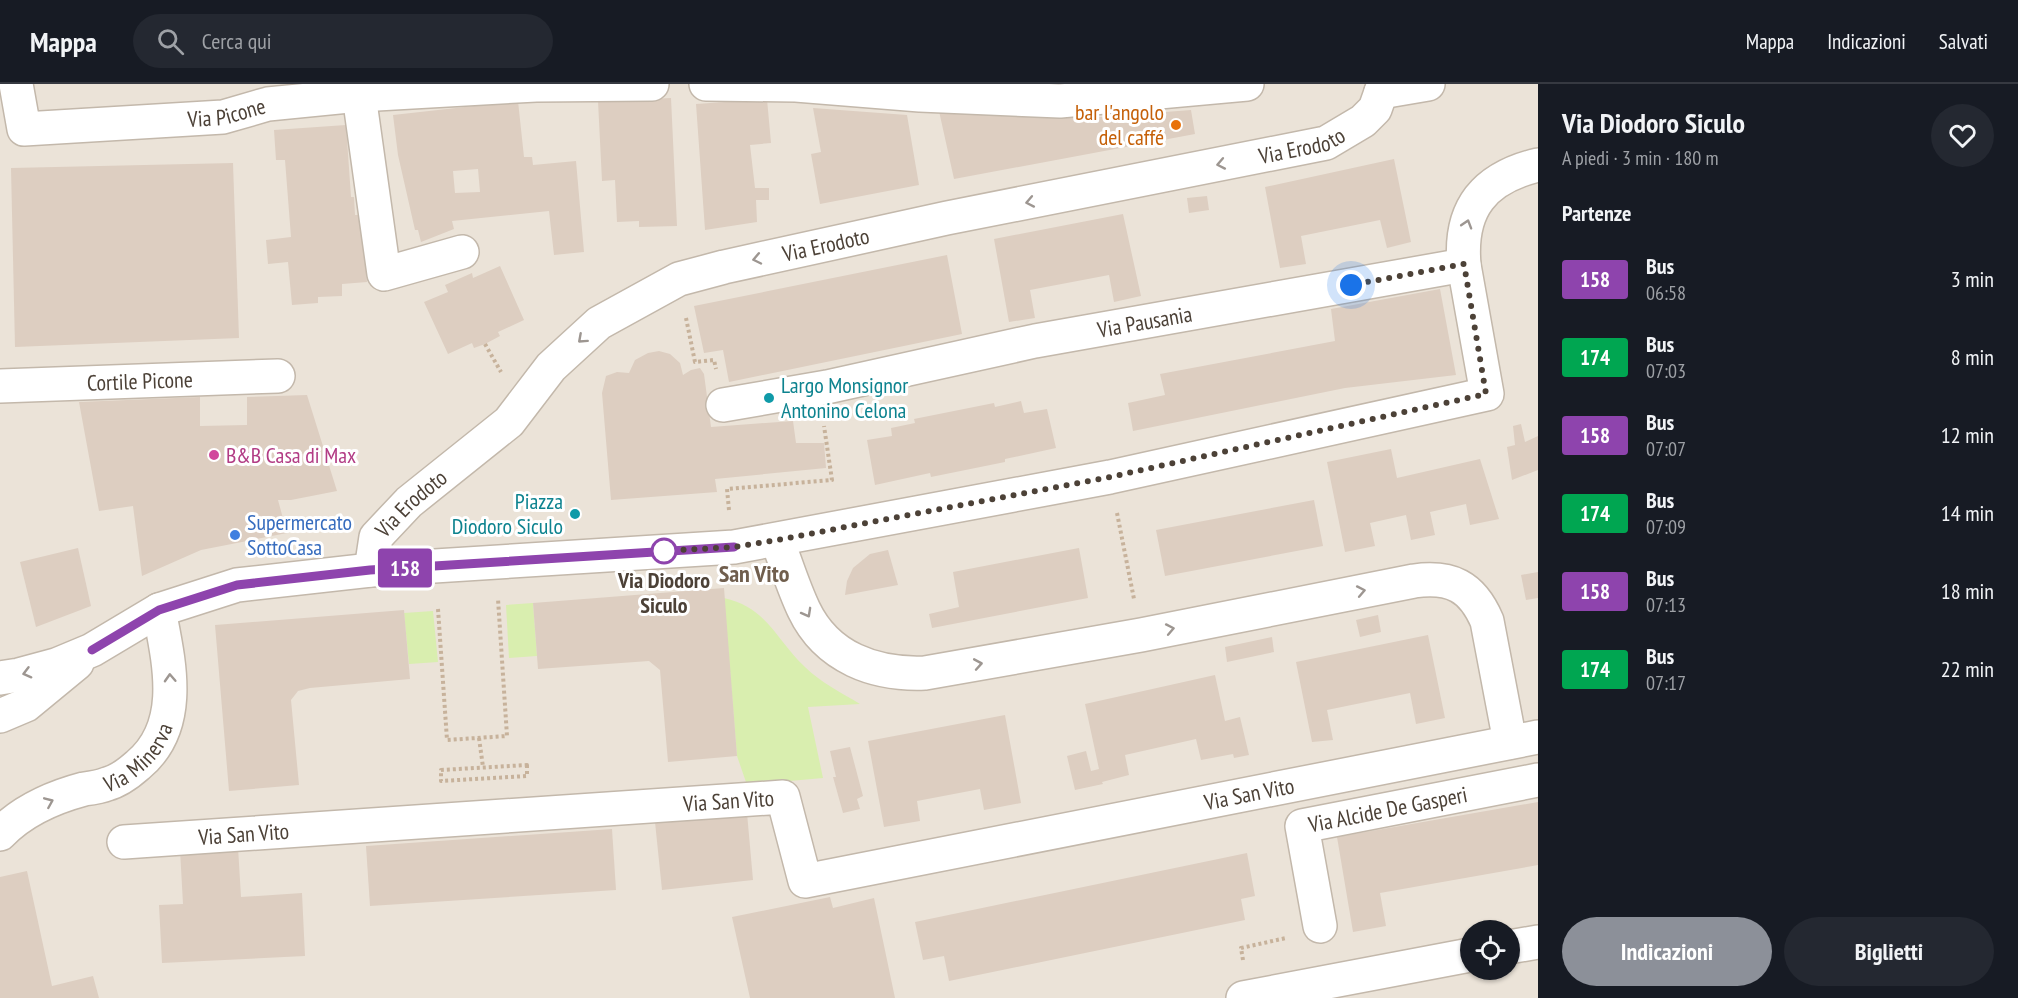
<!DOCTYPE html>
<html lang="it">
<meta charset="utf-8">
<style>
:root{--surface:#171b24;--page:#242831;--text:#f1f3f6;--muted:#9ea1a6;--line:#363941;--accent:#8c9099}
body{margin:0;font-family:"PT Sans Narrow",sans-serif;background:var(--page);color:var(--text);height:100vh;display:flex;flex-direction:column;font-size:22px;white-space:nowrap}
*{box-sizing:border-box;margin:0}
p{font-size:20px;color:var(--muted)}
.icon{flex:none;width:33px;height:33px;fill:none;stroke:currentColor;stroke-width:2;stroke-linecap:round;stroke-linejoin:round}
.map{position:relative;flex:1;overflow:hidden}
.panel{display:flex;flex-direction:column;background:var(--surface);width:480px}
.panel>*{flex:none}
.badge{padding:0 12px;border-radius:4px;font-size:21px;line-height:39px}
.fabs{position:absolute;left:1460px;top:836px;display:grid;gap:12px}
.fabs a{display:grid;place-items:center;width:60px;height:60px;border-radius:50%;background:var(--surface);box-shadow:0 2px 4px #0004;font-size:30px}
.you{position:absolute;width:30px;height:30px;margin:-15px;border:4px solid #fff;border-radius:50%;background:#1a73e8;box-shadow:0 0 0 9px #1a73e833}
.map>.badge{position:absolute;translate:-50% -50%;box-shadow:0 0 0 3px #fff}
h2{padding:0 24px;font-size:22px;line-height:54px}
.round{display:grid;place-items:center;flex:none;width:63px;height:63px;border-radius:32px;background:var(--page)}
.headline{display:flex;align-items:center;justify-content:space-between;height:102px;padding:0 24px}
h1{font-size:28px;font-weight:700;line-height:45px}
.button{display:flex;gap:12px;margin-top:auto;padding:12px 24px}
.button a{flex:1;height:69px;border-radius:36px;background:var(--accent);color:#fff;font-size:24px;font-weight:700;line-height:69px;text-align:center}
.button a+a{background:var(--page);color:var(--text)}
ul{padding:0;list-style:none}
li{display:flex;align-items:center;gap:18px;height:78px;padding:0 24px}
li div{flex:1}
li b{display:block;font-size:22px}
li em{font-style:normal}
li .badge{min-width:66px;font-weight:700;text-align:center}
header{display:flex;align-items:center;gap:36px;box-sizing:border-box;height:84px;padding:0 30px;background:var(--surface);border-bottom:2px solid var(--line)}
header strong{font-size:28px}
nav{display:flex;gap:33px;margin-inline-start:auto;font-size:21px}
.search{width:420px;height:54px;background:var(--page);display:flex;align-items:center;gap:15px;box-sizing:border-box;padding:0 21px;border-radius:33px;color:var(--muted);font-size:22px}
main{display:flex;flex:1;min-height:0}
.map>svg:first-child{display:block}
.residential{fill:#ebe3d8;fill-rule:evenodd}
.green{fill:#d9eeaf}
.building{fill:#ddcec1;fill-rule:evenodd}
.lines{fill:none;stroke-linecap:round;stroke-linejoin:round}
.minor-casing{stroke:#c3b8ab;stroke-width:36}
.path{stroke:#c7b29b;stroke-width:4;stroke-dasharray:3 3;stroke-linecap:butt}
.minor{stroke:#fff;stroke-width:33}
.oneway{stroke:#9d9691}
.line-casing{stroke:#fff;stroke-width:14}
.line{stroke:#8e44ad;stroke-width:9}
.walk{stroke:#4c4137;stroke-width:6;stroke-dasharray:0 10.8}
.food-dot{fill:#e8710a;stroke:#fff;stroke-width:2}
.culture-dot{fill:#0f9aa8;stroke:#fff;stroke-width:2}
.hotel-dot{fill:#d1479c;stroke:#fff;stroke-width:2}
.shop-dot{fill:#3f7fe0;stroke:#fff;stroke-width:2}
.stop-dot{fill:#fff;stroke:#8e44ad;stroke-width:3}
.labels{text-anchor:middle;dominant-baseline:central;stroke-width:6;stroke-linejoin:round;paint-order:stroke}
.street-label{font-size:22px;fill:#4c4137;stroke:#fff}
.food-label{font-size:22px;fill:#c56008;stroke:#fff;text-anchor:end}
.culture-label{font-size:22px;fill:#0d838f;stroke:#fff;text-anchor:start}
.hotel-label{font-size:22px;fill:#b23c85;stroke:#fff;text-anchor:start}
.shop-label{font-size:22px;fill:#366cbe;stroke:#fff;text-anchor:start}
.stop-label{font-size:22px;font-weight:bold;fill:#4c4137;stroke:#fff}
.neighbourhood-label{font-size:24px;font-weight:bold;fill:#705e4d;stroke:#fff}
</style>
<header>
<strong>Mappa</strong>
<div class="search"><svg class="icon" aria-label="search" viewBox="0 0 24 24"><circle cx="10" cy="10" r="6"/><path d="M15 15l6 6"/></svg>Cerca qui</div>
<nav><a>Mappa</a><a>Indicazioni</a><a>Salvati</a></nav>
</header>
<main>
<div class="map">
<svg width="1538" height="914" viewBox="0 0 1538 914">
<rect width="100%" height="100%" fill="#f6f1ea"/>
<!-- residential -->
<path class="residential" d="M 0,0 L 1538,0 L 1538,914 L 0,914 ZM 1470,846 L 1509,846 L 1509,885 L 1470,885 Z"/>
<!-- green -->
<g class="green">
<path d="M 724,514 C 768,524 776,556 805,583 C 820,598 842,609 860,620 L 808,623 L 823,694 L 747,701 L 737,672 Z"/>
<polygon points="533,519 537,572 509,574 506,521"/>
<polygon points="433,527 438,578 409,580 404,529"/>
</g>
<!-- building -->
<g class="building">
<polygon points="671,14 677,142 639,143 639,137 617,138 615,96 602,97 598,17"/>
<polygon points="767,15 771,59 750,61 755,104 769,104 769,116 756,116 757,138 705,146 696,20"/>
<path d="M 518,17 L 524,73 L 532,73 L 533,81 L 576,77 L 584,168 L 554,171 L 549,127 L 452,137 L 454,145 L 421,158 L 418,146 L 415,146 L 398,71 L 393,31 ZM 478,85 L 480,108 L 455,109 L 453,87 Z"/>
<polygon points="813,24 907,31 919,101 820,120 811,70 821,68"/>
<polygon points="1191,26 1195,50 954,95 939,27 1101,33"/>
<polygon points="346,41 351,113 354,113 355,131 362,131 367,198 342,200 342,212 318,213 318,219 292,221 288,178 268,180 266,156 291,153 285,76 276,76 274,46"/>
<polygon points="1394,75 1411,158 1387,164 1380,136 1301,152 1306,180 1280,184 1265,103"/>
<polygon points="233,79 239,254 15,263 11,84"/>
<polygon points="1207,112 1209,126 1189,129 1187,114"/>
<polygon points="1123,130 1141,212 1114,218 1109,191 1030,206 1035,234 1009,238 994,155"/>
<polygon points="947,171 962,250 729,298 723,266 704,269 694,222"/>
<polygon points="500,182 524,236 498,248 500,252 485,260 474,264 472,259 448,270 424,218 448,208 445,201 472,189 473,194"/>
<polygon points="1440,205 1456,291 1345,304 1133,347 1128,319 1165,311 1160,290 1335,257 1331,225"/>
<polygon points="659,267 670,270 680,279 683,291 691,286 700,284 704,290 711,343 793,337 796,359 824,359 826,384 715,395 717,408 611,416 602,309 606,292 617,288 629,289 635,276 648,269"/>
<polygon points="307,311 337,407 291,416 278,416 287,449 201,466 142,492 133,422 99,427 79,318 200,313 200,342 247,341 247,313"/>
<polygon points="1021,317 1024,329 1047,325 1056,364 1005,375 1005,378 931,393 930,389 875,401 867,356 892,352 891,344 915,339 914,335 994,319 995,323"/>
<polygon points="1521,340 1525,358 1538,352 1538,386 1512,396 1507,363 1515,361 1513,342"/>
<polygon points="1391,365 1397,394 1480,375 1499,435 1470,441 1466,420 1430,428 1435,451 1411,456 1406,431 1370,439 1375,462 1345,468 1327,378"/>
<polygon points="1314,416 1323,462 1165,492 1156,446"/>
<polygon points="78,464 91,522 36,543 20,478"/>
<polygon points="1079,464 1088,514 932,544 929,530 959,523 953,488"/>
<polygon points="888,466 898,501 845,511 847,497 853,484 870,470"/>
<polygon points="1538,488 1538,514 1526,516 1521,491"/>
<polygon points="724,504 737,672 668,678 660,586 649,577 538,585 533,519"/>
<polygon points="404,526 410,595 310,604 298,607 291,616 299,701 229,707 215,541"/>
<polygon points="1378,531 1381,548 1360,553 1356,536"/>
<polygon points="1428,551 1445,634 1416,640 1410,609 1327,626 1333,656 1312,658 1296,578"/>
<polygon points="1272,553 1274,568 1227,578 1225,563"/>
<polygon points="1215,591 1225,637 1240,633 1249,671 1234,674 1233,670 1201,676 1196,655 1125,671 1129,691 1102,698 1103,700 1075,706 1067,672 1086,667 1091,687 1099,685 1085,620"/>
<polygon points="1005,631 1021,719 984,726 980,705 917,717 920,737 884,743 868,657"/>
<polygon points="850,663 863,712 857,715 860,725 843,729 833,693 836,693 830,667"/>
<polygon points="1538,718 1538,781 1380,809 1386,842 1353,848 1337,753"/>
<polygon points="747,729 753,796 662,806 655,738"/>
<polygon points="612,745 616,806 370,822 366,762"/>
<polygon points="238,763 241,813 302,809 305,872 162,879 159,821 183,820 180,766"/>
<polygon points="1247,769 1255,812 1241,815 1245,836 949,897 944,872 923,876 915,838"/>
<polygon points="27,787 52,902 93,892 99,914 0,914 0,793"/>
<polygon points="830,813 833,824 874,814 895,914 750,914 732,833"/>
</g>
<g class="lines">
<!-- minor casing -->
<g class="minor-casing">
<g id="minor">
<path id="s1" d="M 16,0 L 24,45 L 223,33 L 268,20 L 359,11 L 536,1 L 652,0"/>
<polyline points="706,0 796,1 920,11 1060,17 1247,0"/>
<polyline points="1381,8 1428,0"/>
<polyline points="359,11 384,190 462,168"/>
<path id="s2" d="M 0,302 L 278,292"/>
<path id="s3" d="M 723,321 L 827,303 L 1035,257 L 1464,181"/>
<path d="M 777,456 C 786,479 793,503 804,526 C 827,574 875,591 925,589 L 1141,551 L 1414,497 C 1451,492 1472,502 1487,537 L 1510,658"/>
<path id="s4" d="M 371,486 L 376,453 L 409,418 L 509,338 L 551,283 L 599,239 L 679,195 L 724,183 L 947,134 L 1326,59 L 1363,37 L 1375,25 L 1381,8"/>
<path d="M 0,594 L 19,591 L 56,581 L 92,566 L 159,526 L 237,501 L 371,486 L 734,463 L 1110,393 L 1487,310 L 1464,181 C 1459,124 1484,94 1538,81"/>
<polyline points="0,632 26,621 77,579"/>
<path id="s5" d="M 0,750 C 22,727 54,713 84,705 C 92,704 100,703 107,700 C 119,697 129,689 138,681 C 185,642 169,578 159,526"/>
<path id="s6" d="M 124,758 L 783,713 L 805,797 L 1538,653"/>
<path id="s7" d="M 1320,842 L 1302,742 L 1538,696"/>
<polyline points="1509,863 1538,858"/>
<polyline points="1243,914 1470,871"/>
</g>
</g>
<!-- path -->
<g class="path">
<polyline points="686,234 695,278 714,276 716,285"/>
<polyline points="485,260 501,288"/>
<polyline points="729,426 727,405 832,396 824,342"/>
<polyline points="1117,429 1134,515"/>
<polyline points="438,525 447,656 507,652 498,515"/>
<polyline points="479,654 483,683"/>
<polygon points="527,681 527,692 441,697 441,686"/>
<polyline points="1243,876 1241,864 1286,854"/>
</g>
<!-- minor -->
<use href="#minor" class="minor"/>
</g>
<!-- one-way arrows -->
<defs><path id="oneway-chevron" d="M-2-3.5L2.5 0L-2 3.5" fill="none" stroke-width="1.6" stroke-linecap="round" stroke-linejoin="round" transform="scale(1.5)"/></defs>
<g class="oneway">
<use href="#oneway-chevron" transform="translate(1221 80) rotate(169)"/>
<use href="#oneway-chevron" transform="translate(1030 118) rotate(169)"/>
<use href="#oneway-chevron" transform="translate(1467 140) rotate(-73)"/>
<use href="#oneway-chevron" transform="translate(757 175) rotate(168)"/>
<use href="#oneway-chevron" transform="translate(582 255) rotate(138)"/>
<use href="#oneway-chevron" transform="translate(1361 507) rotate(-11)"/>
<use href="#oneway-chevron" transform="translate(807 529) rotate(61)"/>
<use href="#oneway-chevron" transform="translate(1170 545) rotate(-11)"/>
<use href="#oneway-chevron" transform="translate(978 580) rotate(-10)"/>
<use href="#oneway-chevron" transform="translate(27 589) rotate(165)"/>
<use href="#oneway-chevron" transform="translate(170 594) rotate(-93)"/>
<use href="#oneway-chevron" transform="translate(49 718) rotate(-23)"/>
</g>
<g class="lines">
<!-- line casing -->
<g class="line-casing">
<polyline id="line" points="92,566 159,526 237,501 370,486 734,463"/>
</g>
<!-- line -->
<use href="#line" class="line"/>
<!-- walk -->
<polyline class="walk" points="664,467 663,467 734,463 777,456 1110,393 1486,310 1464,180 1351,201"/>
</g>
<!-- markers -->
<circle class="food-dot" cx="1176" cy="41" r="6"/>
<g class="culture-dot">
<circle cx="769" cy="314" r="6"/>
<circle cx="575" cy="430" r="6"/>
</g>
<circle class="hotel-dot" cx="214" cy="371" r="6"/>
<circle class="shop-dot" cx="235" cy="451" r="6"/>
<circle class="stop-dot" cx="664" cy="467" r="12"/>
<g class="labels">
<!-- street labels -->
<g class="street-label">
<text stroke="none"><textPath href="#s1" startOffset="249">Via Picone</textPath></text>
<text stroke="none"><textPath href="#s4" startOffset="1072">Via Erodoto</textPath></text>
<text stroke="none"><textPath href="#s4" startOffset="586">Via Erodoto</textPath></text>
<text stroke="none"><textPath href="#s3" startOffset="430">Via Pausania</textPath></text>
<text stroke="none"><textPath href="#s2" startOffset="140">Cortile Picone</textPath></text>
<text stroke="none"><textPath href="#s4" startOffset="82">Via Erodoto</textPath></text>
<text stroke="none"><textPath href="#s5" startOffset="162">Via Minerva</textPath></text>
<text stroke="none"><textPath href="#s6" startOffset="1200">Via San Vito</textPath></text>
<text stroke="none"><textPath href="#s6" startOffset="606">Via San Vito</textPath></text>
<text stroke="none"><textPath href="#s7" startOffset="189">Via Alcide De Gasperi</textPath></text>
<text stroke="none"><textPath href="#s6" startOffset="120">Via San Vito</textPath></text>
</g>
<!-- food labels -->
<g class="food-label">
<text x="1164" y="28">bar l'angolo<tspan x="1164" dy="25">del caffé</tspan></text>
</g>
<!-- culture labels -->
<g class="culture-label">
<text x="781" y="301">Largo Monsignor<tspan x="781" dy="25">Antonino Celona</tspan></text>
<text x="563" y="417" text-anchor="end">Piazza<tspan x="563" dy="25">Diodoro Siculo</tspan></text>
</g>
<!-- hotel labels -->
<g class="hotel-label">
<text x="226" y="371">B&amp;B Casa di Max</text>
</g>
<!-- shop labels -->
<g class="shop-label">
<text x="247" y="438">Supermercato<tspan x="247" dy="25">SottoCasa</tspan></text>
</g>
<!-- stop labels -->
<g class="stop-label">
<text x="664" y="496">Via Diodoro<tspan x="664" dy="25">Siculo</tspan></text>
</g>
<!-- neighbourhood labels -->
<g class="neighbourhood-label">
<text x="754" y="489">San Vito</text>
</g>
</g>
</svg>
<div class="fabs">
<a><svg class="icon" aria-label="locate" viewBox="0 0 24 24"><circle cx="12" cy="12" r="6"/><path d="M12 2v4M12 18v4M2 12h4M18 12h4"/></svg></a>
</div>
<div class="you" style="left:1351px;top:201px"></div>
<b class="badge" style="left:405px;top:484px;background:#8e44ad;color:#fff">158</b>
</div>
<section class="panel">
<div class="headline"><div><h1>Via Diodoro Siculo</h1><p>A piedi · 3 min · 180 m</p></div><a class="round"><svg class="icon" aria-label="heart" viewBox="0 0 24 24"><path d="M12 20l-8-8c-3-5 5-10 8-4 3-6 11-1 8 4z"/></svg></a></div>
<h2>Partenze</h2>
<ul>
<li><span class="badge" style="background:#8e44ad;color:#fff">158</span><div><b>Bus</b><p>06:58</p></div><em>3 min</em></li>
<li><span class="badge" style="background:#00a651;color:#fff">174</span><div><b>Bus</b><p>07:03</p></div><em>8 min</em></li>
<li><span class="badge" style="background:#8e44ad;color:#fff">158</span><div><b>Bus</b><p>07:07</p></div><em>12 min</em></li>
<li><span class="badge" style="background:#00a651;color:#fff">174</span><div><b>Bus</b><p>07:09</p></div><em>14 min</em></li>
<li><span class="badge" style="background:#8e44ad;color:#fff">158</span><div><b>Bus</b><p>07:13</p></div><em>18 min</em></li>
<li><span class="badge" style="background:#00a651;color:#fff">174</span><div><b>Bus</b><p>07:17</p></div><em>22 min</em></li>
</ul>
<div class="button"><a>Indicazioni</a><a>Biglietti</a></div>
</section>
</main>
